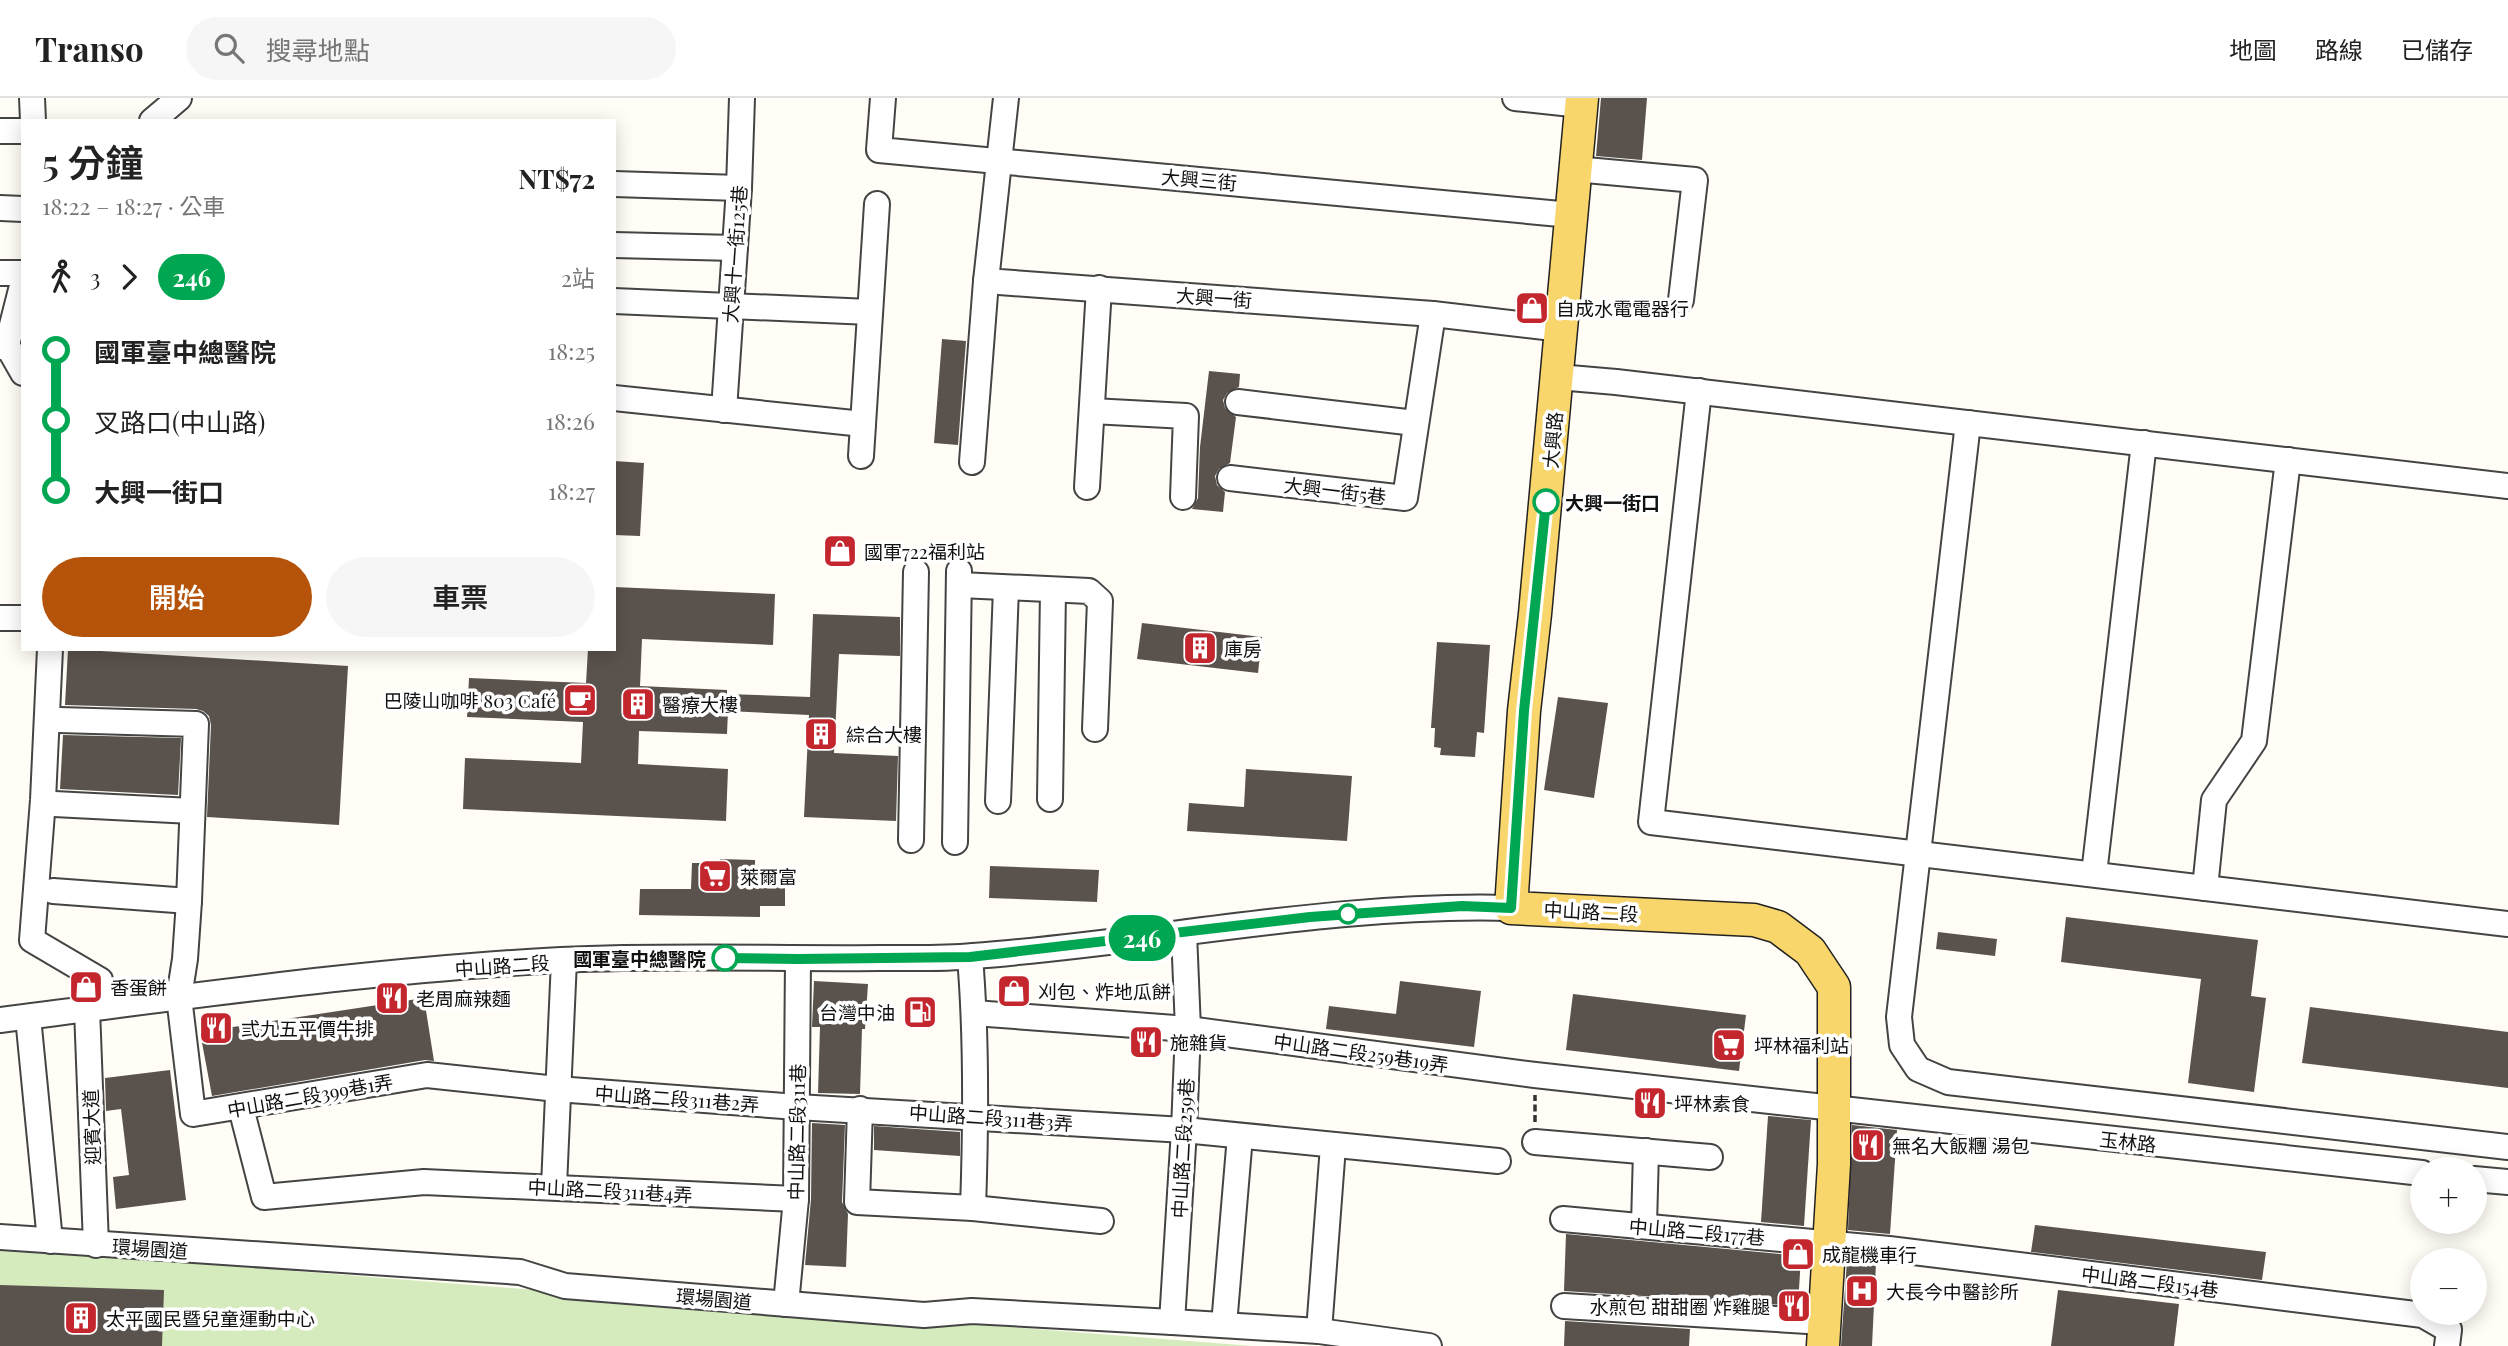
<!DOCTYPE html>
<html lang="zh-TW">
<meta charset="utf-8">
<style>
:root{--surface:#fff;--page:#f6f6f6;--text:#222;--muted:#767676;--line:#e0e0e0;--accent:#b45309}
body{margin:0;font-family:"Playfair Display","Noto Sans TC",serif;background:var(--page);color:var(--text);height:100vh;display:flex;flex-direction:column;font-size:26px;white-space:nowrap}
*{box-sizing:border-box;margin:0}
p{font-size:23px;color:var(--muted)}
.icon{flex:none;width:38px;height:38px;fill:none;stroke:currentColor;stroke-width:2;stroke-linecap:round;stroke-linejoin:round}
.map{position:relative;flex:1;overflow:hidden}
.details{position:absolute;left:21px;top:21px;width:595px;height:532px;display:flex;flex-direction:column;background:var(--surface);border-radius:0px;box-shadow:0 4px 18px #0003}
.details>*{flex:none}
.badge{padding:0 14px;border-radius:23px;font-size:24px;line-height:46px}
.buttons{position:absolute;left:2410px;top:1059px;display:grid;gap:14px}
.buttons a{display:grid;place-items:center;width:77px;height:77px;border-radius:50%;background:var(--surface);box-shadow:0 4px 18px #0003;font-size:35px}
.map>.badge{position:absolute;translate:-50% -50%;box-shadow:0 0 0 4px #fff}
.legs{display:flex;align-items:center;gap:10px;height:77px;padding:0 21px;font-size:23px}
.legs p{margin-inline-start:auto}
.overview{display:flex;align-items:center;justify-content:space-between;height:119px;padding:0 21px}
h1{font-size:38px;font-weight:600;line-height:52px}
.primary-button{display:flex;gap:14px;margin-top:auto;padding:14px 21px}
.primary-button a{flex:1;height:80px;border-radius:42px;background:var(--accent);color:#fff;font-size:28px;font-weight:600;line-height:80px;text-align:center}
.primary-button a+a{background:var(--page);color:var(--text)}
ul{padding:0 21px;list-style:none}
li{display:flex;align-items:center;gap:24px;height:70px;font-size:26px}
li i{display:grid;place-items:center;width:10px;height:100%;margin:0 9px;background:currentColor}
li i::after{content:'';width:18px;height:18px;margin:-9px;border:5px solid;border-radius:50%;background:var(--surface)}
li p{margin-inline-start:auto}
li:first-child i{background:linear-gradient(#0000 50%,currentColor 0)}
li:last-child i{background:linear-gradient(currentColor 50%,#0000 0)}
header{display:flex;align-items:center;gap:42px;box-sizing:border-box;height:98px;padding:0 35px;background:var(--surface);border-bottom:2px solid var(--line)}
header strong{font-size:33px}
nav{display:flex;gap:38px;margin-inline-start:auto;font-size:24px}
.search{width:490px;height:63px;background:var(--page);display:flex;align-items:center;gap:18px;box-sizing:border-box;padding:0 24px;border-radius:38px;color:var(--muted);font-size:26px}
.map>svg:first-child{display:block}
.green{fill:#d5ebbd}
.building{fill:#5a524d}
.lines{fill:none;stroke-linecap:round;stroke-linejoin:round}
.minor-casing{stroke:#444;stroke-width:28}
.major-casing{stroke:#222;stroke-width:35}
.path{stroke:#333;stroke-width:3.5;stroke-dasharray:7 3.5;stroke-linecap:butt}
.minor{stroke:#fff;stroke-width:24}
.major{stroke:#f9d66b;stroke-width:32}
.line-1-casing{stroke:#fff;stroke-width:16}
.line-1{stroke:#00a651;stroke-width:10}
.stop-1-dot{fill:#fff;stroke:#00a651;stroke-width:3.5}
.labels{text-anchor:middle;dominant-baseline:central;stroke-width:7;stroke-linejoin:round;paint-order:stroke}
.street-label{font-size:19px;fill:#111;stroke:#fff}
.poi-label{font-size:19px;fill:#111;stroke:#fff;text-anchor:start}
.stop-label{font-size:19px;font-weight:bold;fill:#111;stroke:#fff;text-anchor:start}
</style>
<header>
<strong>Transo</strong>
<div class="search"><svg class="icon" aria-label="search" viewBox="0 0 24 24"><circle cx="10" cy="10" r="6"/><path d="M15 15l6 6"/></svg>搜尋地點</div>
<nav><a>地圖</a><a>路線</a><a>已儲存</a></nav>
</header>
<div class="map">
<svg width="2508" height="1248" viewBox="0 0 2508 1248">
<rect width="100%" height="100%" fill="#fffdf5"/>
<!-- green -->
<polygon class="green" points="0,1150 1253,1248 0,1248"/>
<!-- building -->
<g class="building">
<polygon points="1601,0 1647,0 1642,62 1596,58"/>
<polygon points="942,241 966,243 958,347 934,345"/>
<polygon points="1209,273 1240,276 1239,289 1227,295 1223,302 1225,310 1236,319 1230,365 1219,371 1215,378 1217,387 1225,394 1223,414 1192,411 1198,400 1200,349"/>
<polygon points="614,363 644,365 640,438 614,437"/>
<polygon points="614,489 775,496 773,547 642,541 640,588 727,592 727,596 810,599 813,516 900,519 900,558 839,556 834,655 898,658 896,723 804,719 809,617 728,613 727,636 639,633 638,666 728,671 726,723 463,711 465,660 581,665 583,624 467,619 469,580 586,585 588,551 614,551"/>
<polygon points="1142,525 1262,539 1258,575 1137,561"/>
<polygon points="1437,544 1490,547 1484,635 1477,634 1475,659 1440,657 1441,650 1434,649 1435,630 1431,630"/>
<polygon points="68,551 348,568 339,727 207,719 211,627 209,618 203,613 196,611 65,607"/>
<polygon points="1558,599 1608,605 1594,700 1544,692"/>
<polygon points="63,637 181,640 178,697 60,691"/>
<polygon points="1246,671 1352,678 1347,743 1187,733 1189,705 1244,709"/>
<polygon points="720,761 755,762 755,769 785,770 785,808 760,808 760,819 639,817 640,791 691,791 692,765 720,765"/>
<polygon points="990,768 1099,772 1097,804 989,800"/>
<polygon points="2066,819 2258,842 2251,898 2266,900 2254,994 2188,985 2201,881 2061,864"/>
<polygon points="1938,834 1997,841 1995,858 1936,851"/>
<polygon points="814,883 868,886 865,931 862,931 860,996 818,995 820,929 812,929"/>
<polygon points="1400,883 1481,893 1474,949 1326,931 1329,908 1396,916"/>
<polygon points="1573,896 1746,917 1739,973 1566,952"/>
<polygon points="424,900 434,963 425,962 212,998 200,934"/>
<polygon points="2310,909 2508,934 2508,990 2302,965"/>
<polygon points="170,972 186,1102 116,1111 113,1079 129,1077 121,1011 106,1013 105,980"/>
<polygon points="1768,1018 1811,1022 1804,1128 1761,1124"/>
<polygon points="812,1025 845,1027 842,1104 848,1116 846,1169 805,1167 811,1101"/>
<polygon points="1852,1027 1897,1032 1890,1136 1848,1132"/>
<polygon points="874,1028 960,1034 960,1058 874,1052"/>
<polygon points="2035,1127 2266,1154 2262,1182 2031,1154"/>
<polygon points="1566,1136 1801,1158 1798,1208 1564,1193"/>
<polygon points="1847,1162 1876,1165 1872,1248 1841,1248"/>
<polygon points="0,1187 164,1192 162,1248 0,1248"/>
<polygon points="2058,1192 2179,1206 2174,1248 2051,1248"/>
<polygon points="1565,1223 1690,1231 1689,1248 1564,1248"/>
</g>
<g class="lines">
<!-- minor casing -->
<g class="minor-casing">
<g id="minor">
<polyline points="32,0 33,23"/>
<polyline points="883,0 879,52 1571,117"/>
<polyline points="1006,0 986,183 1433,216 1562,231"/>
<polyline points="1515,0 1581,7"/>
<polyline points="152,23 179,0"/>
<polyline points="0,33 23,33"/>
<polyline points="1575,71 1695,82 1681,202"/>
<polyline points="614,86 739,90"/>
<polyline points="0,110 23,111"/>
<polyline points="614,147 735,150"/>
<polyline points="0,175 23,175"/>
<polyline points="614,203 870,214"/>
<polyline points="7,247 23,275"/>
<polyline points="0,249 7,247 23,184"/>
<polyline points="1558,279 1616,284 2508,388"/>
<polyline points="1699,293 1651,724 2508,826"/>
<polyline points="614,300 863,326"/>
<polyline points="1238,304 1415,325"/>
<polyline points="724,312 739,90 742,0"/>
<polyline points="1092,313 1186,318 1183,399"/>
<polyline points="1968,325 1899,919 1902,947 1918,971 1948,984 2508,1049"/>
<polyline points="861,358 877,106"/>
<polyline points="972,364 986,183"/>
<polyline points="1230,380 1405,400 1433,216"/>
<polyline points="1087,389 1099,190"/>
<polyline points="960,487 1089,493 1100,503 1095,631"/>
<polyline points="0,520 23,520"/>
<polyline points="50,551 43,702 32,842 100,882 102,909"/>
<polyline points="59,622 196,626 189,803 185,861 179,899 193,1016 427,977 557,991 797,1009 1184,1032 1498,1063"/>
<polyline points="1050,701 1053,492"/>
<polyline points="998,703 1006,490"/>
<polyline points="54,706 192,713"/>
<polyline points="911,742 916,474"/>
<polyline points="955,744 959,473"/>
<polyline points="2094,776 2144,345"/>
<polyline points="2205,790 2214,702 2254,643 2288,362"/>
<polyline points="53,793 189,803"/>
<path d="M 970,859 C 977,943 976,1026 973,1110"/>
<polyline points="87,911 96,1147"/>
<polyline points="974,915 1188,931 1535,977 2422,1075"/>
<polyline points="28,919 50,1143"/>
<path d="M 0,922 C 186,899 373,872 561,862 C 668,857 774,861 881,860 C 912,860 942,861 973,858 C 1152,845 1330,805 1511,810"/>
<polyline points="241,1010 264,1099 424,1084 796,1101"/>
<polyline points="860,1011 857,1104 973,1110 1101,1123"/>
<polyline points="1535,1044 1710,1059"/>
<polyline points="2474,1081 2508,1084"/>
<polyline points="554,1088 564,862"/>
<polyline points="1563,1121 1889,1151 2423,1217 2449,1232 2447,1248"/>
<polyline points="1644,1127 1646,1053"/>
<polyline points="0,1139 520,1174 565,1188 924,1217 972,1213 1172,1224 1319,1233 1429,1248"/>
<polyline points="786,1206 796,1101 798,861"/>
<polyline points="1564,1208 1824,1224"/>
<polyline points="1172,1224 1184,1032 1188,931 1184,835"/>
<polyline points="1224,1227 1240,1038"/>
<polyline points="1319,1233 1333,1048"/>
</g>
</g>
<!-- major casing -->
<g class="major-casing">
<polyline id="major" points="1582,0 1535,516 1524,613 1511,810 1754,822 1778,829 1810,853 1834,889 1834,1066 1823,1248"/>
</g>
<!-- path -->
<polyline class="path" points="1535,1024 1535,997"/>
<!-- minor -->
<use href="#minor" class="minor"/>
<!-- major -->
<use href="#major" class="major"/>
</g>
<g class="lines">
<!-- line-1 casing -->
<g class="line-1-casing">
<polyline id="line-1" points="725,860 798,861 970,859 1310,819 1462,808 1511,810 1524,613 1546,404"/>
</g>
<!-- line-1 -->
<use href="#line-1" class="line-1"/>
</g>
<!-- icons -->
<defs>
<g id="shop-square" transform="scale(1.75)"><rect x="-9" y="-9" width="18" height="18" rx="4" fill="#c4262e" stroke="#fff"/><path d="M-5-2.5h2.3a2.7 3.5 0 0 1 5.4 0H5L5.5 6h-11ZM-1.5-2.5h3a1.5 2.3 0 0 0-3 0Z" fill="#fff"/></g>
<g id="building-square" transform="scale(1.75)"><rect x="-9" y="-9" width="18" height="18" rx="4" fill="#c4262e" stroke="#fff"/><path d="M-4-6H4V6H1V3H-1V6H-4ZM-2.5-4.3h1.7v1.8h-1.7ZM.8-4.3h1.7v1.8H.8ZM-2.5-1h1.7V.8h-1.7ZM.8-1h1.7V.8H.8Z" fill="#fff"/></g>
<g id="cafe-square" transform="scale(1.75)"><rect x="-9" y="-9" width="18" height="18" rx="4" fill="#c4262e" stroke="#fff"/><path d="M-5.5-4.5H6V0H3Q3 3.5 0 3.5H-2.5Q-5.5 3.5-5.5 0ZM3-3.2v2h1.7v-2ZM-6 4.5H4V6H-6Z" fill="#fff"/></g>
<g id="supermarket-square" transform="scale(1.75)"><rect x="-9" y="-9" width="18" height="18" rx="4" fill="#c4262e" stroke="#fff"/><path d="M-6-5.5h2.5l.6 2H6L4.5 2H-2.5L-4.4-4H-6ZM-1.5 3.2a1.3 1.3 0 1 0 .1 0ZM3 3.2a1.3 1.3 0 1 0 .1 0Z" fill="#fff"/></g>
<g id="restaurant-square" transform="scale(1.75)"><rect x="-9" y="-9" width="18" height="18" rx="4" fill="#c4262e" stroke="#fff"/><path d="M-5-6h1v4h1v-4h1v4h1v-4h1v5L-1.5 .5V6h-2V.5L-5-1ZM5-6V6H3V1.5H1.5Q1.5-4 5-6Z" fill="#fff"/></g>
<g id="fuel-square" transform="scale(1.75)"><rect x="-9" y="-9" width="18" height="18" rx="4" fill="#c4262e" stroke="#fff"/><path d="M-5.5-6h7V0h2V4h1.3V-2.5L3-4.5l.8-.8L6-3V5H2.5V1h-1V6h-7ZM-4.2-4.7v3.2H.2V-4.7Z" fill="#fff"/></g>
<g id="hospital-square" transform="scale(1.75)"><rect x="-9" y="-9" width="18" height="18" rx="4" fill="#c4262e" stroke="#fff"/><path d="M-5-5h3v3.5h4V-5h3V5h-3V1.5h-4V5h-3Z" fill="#fff"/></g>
</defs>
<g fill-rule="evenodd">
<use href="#shop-square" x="1532" y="210"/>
<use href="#shop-square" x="840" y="453"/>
<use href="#building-square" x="1200" y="550"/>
<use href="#cafe-square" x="580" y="602"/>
<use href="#building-square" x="638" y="606"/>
<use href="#building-square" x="821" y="636"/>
<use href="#supermarket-square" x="715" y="778"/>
<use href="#shop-square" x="86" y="889"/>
<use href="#shop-square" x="1014" y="893"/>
<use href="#restaurant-square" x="392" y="900"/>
<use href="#fuel-square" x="920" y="914"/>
<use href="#restaurant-square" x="216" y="930"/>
<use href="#restaurant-square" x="1146" y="944"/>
<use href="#supermarket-square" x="1729" y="947"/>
<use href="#restaurant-square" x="1650" y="1005"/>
<use href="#restaurant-square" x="1868" y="1047"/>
<use href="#shop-square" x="1798" y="1156"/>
<use href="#hospital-square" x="1862" y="1193"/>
<use href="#restaurant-square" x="1794" y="1208"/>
<use href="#building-square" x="81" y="1220"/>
</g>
<!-- markers -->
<g class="stop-1-dot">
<circle cx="1546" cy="404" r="12"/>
<circle cx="1348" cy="816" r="9"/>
<circle cx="725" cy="860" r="12"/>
</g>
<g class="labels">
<!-- street labels -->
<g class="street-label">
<text transform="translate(1199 81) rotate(5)">大興三街</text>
<text transform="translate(734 156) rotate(-86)">大興十一街125巷</text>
<text transform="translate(1214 199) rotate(4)">大興一街</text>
<text transform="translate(1552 342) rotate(-85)">大興路</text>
<text transform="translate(1335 392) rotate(7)">大興一街5巷</text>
<text transform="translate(1591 813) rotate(3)">中山路二段</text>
<text transform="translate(502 867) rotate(-4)">中山路二段</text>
<text transform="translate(1361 954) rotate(8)">中山路二段259巷19弄</text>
<text transform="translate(310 997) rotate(-10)">中山路二段399巷1弄</text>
<text transform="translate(677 1000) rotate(4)">中山路二段311巷2弄</text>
<text transform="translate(991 1019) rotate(4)">中山路二段311巷3弄</text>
<text transform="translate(91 1029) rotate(-92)">迎賓大道</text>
<text transform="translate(796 1034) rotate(-89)">中山路二段311巷</text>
<text transform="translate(2128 1043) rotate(6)">玉林路</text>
<text transform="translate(1182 1050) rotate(-87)">中山路二段259巷</text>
<text transform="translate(610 1092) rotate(3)">中山路二段311巷4弄</text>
<text transform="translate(1697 1133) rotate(5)">中山路二段177巷</text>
<text transform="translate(150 1150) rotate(4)">環場園道</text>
<text transform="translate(2150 1183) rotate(7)">中山路二段154巷</text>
<text transform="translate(714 1200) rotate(5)">環場園道</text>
</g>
<!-- poi labels -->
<g class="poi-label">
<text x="1556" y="210">自成水電電器行</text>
<text x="864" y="453">國軍722福利站</text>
<text x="1224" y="550">庫房</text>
<text x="556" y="602" text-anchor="end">巴陵山咖啡 803 Café</text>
<text x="662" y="606">醫療大樓</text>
<text x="846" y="636">綜合大樓</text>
<text x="740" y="778">萊爾富</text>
<text x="110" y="889">香蛋餅</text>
<text x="1038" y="893">刈包、炸地瓜餅</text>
<text x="416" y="900">老周麻辣麵</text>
<text x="895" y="914" text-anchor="end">台灣中油</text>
<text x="241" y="930">弎九五平價牛排</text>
<text x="1170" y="944">施雜貨</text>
<text x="1754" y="947">坪林福利站</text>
<text x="1674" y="1005">坪林素食</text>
<text x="1892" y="1047">無名大飯糰 湯包</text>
<text x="1822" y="1156">成龍機車行</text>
<text x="1886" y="1193">大長今中醫診所</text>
<text x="1770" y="1208" text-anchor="end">水煎包 甜甜圈 炸雞腿</text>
<text x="106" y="1220">太平國民暨兒童運動中心</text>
</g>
<!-- stop labels -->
<g class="stop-label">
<text x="1565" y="404">大興一街口</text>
<text x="706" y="860" text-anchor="end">國軍臺中總醫院</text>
</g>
</g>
</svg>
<div class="buttons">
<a>+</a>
<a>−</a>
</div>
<b class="badge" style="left:1142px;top:840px;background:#00a651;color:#fff">246</b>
<section class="details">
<div class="overview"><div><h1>5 分鐘</h1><p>18:22 – 18:27 · 公車</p></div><b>NT$72</b></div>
<div class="legs"><svg class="icon" aria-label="walk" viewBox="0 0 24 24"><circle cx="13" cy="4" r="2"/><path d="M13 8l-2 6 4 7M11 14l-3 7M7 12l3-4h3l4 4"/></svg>3<svg class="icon" aria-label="forward" viewBox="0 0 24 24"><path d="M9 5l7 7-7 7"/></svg><b class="badge" style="background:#00a651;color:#fff">246</b><p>2站</p></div>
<ul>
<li><i style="color:#00a651"></i><b>國軍臺中總醫院</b><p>18:25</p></li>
<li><i style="color:#00a651"></i><span>叉路口(中山路)</span><p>18:26</p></li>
<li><i style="color:#00a651"></i><b>大興一街口</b><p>18:27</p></li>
</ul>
<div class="primary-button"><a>開始</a><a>車票</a></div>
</section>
</div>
